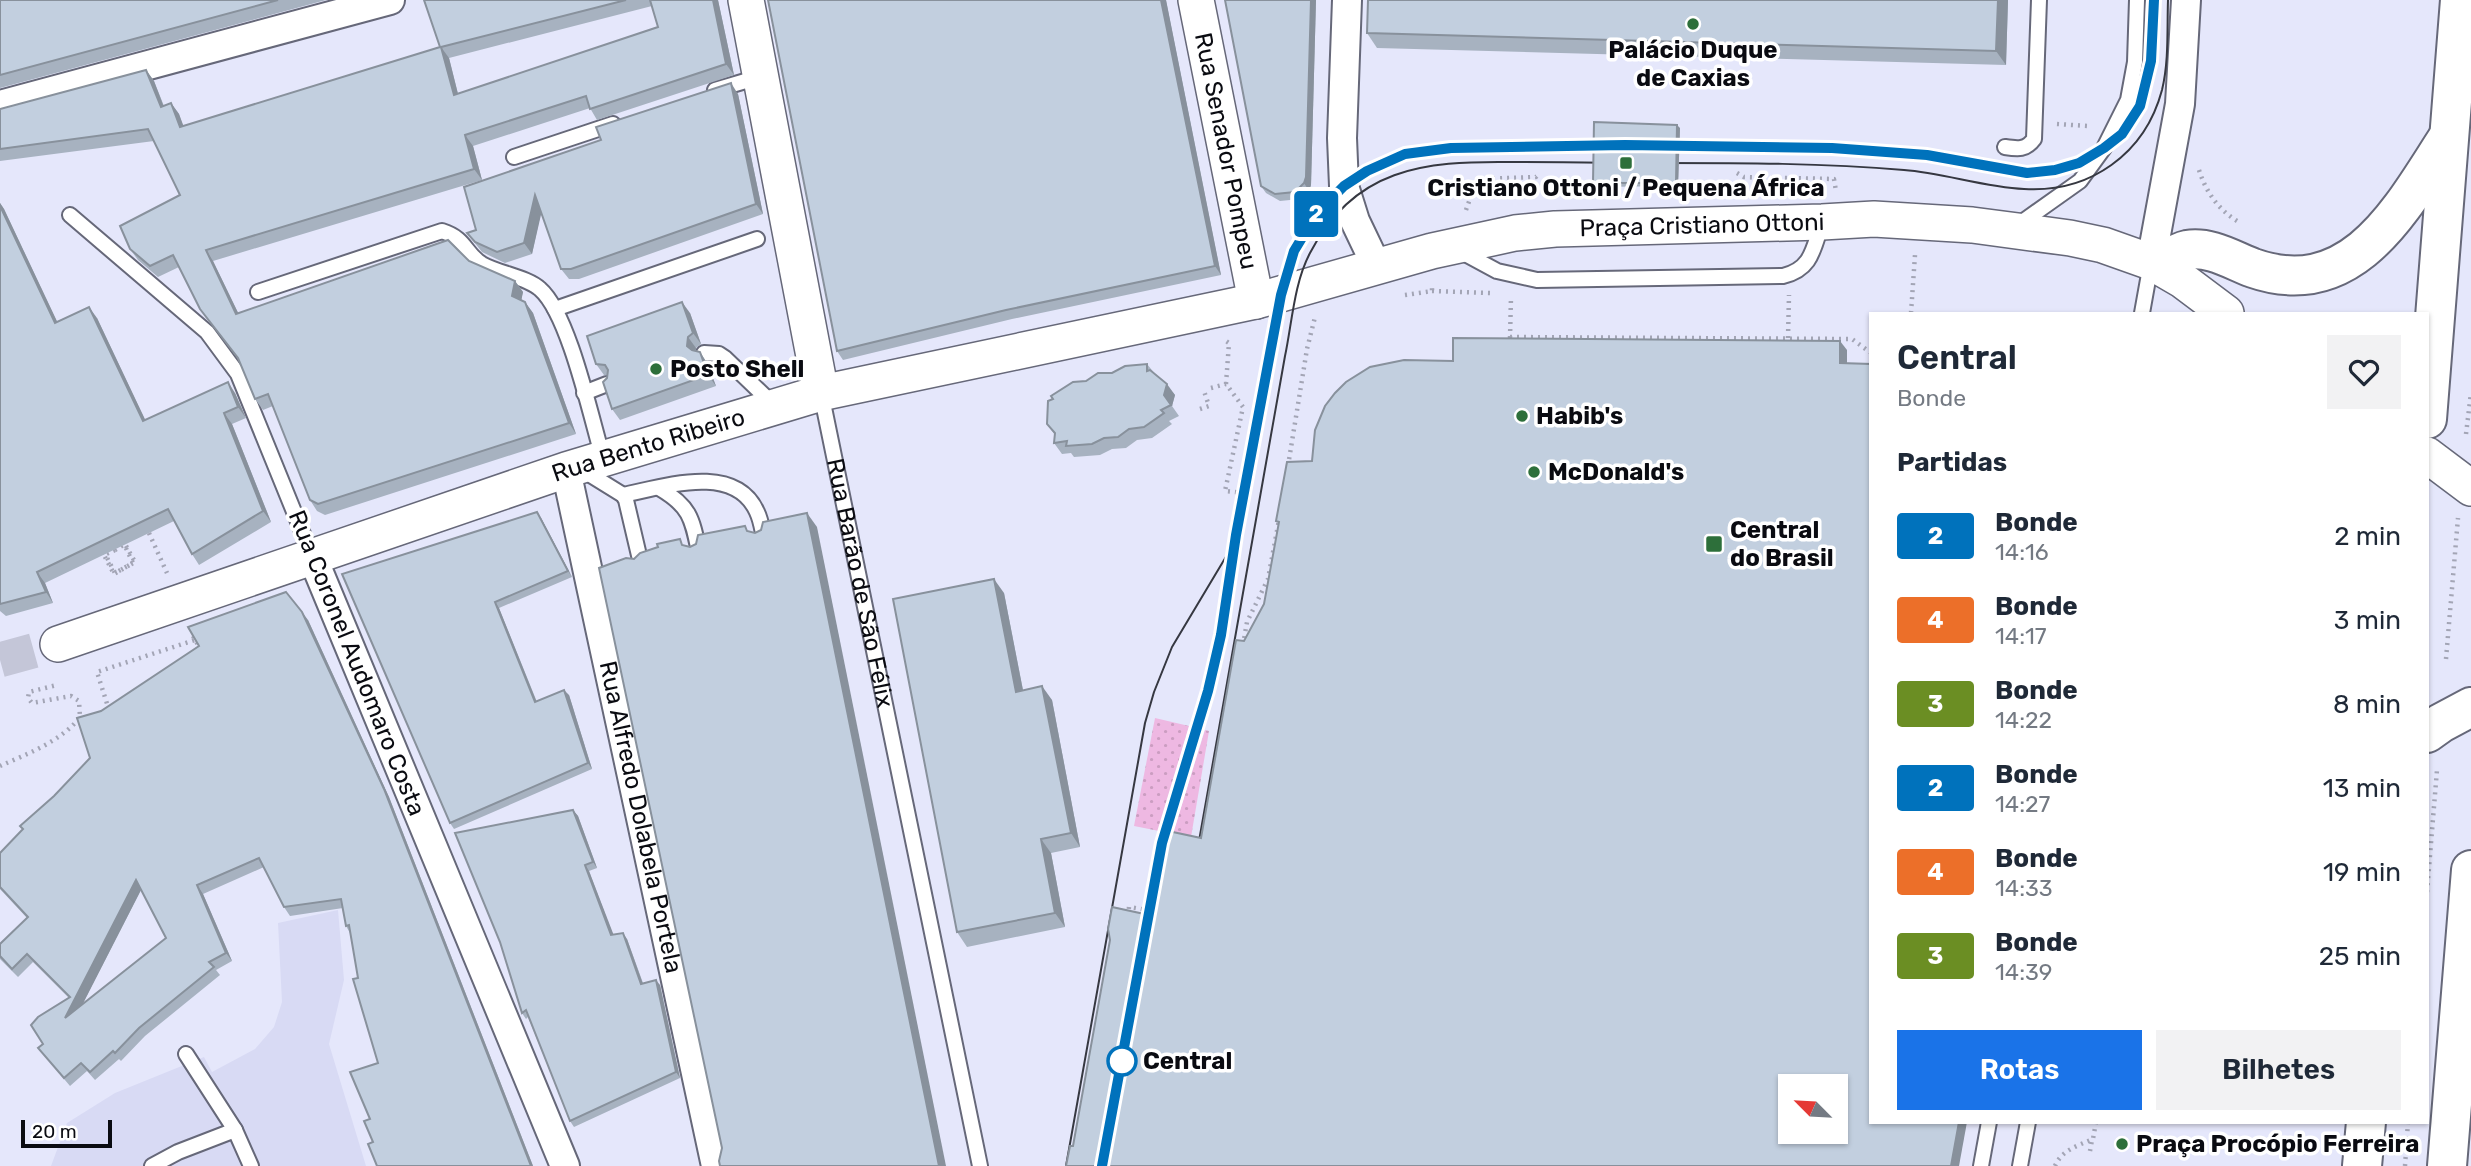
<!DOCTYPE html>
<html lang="pt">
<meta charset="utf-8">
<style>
:root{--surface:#fff;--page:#f2f2f3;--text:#1f2937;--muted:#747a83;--accent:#1a73e8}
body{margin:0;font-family:Rubik,sans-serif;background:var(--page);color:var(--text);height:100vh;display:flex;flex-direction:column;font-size:26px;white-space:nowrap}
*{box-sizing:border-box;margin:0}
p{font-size:23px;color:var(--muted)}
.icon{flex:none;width:38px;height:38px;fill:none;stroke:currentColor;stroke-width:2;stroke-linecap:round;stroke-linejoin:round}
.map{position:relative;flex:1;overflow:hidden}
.side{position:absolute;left:1869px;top:312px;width:560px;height:812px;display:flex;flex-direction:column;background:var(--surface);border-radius:0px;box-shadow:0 2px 5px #0004}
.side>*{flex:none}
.badge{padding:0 14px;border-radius:5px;font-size:24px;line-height:46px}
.needle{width:46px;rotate:294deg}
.fabs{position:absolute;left:1778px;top:1074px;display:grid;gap:14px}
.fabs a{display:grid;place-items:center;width:70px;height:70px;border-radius:0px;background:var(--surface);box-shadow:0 2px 5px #0004;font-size:35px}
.scale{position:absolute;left:21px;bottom:18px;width:91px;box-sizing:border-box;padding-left:7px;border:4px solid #0a0b11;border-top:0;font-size:19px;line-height:24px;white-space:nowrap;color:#0a0b11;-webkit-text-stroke:5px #fff;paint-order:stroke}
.map>.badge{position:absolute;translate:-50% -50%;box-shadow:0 0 0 4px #fff}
h2{padding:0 28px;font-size:26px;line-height:63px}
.round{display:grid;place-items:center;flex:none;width:74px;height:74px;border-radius:0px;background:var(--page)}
.overview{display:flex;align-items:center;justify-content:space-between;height:119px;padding:0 28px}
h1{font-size:33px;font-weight:600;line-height:52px}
.cta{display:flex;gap:14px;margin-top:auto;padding:14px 28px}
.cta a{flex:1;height:80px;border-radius:0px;background:var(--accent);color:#fff;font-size:28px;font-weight:600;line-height:80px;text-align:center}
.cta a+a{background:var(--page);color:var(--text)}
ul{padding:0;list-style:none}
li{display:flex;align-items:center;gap:21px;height:84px;padding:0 28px}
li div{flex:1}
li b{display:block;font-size:26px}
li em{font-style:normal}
li .badge{min-width:77px;font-weight:700;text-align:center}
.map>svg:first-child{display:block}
.built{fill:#d8daf4}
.grass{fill:url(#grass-dots)}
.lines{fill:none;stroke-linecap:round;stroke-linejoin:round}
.tertiary-tunnel{stroke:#c4c6d8;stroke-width:35;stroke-dasharray:35 18;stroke-linecap:butt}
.service-casing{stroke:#666879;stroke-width:18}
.minor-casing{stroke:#666879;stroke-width:32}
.tertiary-casing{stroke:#666879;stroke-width:38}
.secondary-casing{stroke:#666879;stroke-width:42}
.primary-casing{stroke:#666879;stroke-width:42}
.path{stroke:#a3a5b5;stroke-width:4.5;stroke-dasharray:2 5;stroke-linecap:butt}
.service{stroke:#fff;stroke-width:14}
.minor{stroke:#fff;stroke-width:28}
.tertiary{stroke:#fff;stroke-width:35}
.secondary{stroke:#fff;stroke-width:38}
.primary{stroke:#fff;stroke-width:38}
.tram{stroke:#363841;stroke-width:2}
.path-bridge{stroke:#a3a5b5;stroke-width:4.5;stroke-dasharray:2 5;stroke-linecap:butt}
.wall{fill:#a7b2c0;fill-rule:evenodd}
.shaded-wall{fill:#88919c}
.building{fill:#c2cfdf;stroke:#88919c;stroke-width:2;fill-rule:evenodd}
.line-casing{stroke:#fff;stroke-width:16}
.line{stroke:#0072bc;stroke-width:10}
.poi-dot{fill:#2d6f3a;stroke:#fff;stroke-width:2.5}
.stop-dot{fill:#fff;stroke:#0072bc;stroke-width:3.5}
.labels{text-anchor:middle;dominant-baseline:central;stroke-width:7;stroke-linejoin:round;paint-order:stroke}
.poi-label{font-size:24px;font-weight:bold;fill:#0a0b11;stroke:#fff;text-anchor:start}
.street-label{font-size:24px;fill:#0a0b11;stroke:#fff}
.stop-label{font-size:24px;font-weight:bold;fill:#0a0b11;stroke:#fff;text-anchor:start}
</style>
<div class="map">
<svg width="2471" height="1166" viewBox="0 0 2471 1166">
<defs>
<pattern id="grass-dots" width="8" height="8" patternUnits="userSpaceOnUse" patternTransform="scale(1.75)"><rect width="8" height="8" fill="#eeb8e2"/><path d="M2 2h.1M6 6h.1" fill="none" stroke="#cb9dc1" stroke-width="1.8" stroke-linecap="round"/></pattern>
</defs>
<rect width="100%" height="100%" fill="#e5e7fb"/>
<!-- built -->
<polygon class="built" points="338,910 344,980 329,1044 366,1166 51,1166 67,1123 115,1093 204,1057 212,1072 255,1049 274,1027 282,1002 278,923"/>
<!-- grass -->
<g class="grass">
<polygon points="1155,718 1189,726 1159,831 1134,826"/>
<polygon points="1205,730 1209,731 1191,837 1173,833"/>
</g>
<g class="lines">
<!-- tertiary-tunnel -->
<polyline class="tertiary-tunnel" points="0,660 58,644"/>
<!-- service casing -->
<g class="service-casing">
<g id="service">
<polyline points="715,90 759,77"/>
<path d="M 2005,147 C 2018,149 2026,150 2034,139 L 2039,0"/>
<polyline points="514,157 613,124"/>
<polyline points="70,215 207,332 238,374 312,556"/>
<polyline points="2018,225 2080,181 2104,148 2128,100 2135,62 2137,0"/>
<path d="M 1460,251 L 1497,271 L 1537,280 L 1783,276 C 1812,269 1813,249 1822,223"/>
<path d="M 258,292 L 442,231 C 467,239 464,253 482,264 C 500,274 527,277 540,289 C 569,314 591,418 603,458"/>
<polyline points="555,309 757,239"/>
<polyline points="2142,313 2151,263"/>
<polyline points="704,353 719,354 725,358 775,406"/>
<polyline points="584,393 607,384"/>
<path id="s1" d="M 821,393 L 980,1166"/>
<polyline points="581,469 623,495 626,500 641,564"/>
<path d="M 659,488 C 690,506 692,518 699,552"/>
<path d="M 623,495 C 663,487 735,462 757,512 C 761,520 762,529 764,538"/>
<polyline points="186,1054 235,1130 251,1166"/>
<polyline points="152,1166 178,1152 235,1130"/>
<polyline points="1981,1166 1989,1122"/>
<polyline points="2020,1166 2028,1122"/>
</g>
</g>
<!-- minor casing -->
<g class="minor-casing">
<g id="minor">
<polyline points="1347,0 1342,138 1344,186 1355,221 1377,267"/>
<polyline points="0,105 390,0"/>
<polyline points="2151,262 2180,104 2186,0"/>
<path id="s2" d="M 566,470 L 716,1166"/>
<polyline points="312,556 565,1166"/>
</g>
</g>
<!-- tertiary casing -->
<g class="tertiary-casing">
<g id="tertiary">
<polyline points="746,0 821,393"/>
<path id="s3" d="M 1196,0 L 1256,301"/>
<polyline points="2427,455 2471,488"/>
<path id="s4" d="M 58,644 L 566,470 L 821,393 L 1256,301 L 1432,251 L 1515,233 L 1555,229 L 1822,222 L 1874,219 L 1972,225 L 2070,238 L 2103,245 L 2151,262 L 2182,280 L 2226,313"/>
</g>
</g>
<!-- secondary casing -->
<g class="secondary-casing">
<g id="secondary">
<path d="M 2158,265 C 2167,260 2177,252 2187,250 C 2210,246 2232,260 2253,268 C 2353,303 2402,208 2447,139"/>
<polyline points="2427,419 2460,0"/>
<polyline points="2427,733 2441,723 2471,707"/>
<polyline points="2362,1166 2366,1122"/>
</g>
</g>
<!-- primary casing -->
<g class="primary-casing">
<polyline id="primary" points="2447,1166 2471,870"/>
</g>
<!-- path -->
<g class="path">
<polyline points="2057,124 2088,126"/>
<path d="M 2199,170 C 2206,192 2218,209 2237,221"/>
<polyline points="1737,173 1744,177 1834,179 1836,191"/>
<polyline points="1466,210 1477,179 1536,177 1540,173"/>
<polyline points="1432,291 1490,293"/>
<polyline points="1405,295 1432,291 1432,285"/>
<polyline points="1911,313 1915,255"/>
<polyline points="1510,337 1852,339 1871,353"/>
<polyline points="1510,338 1511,297"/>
<polyline points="1788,338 1789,295"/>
<polyline points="1226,384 1229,343 1226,341"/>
<polyline points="1211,388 1226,384 1243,407 1225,491 1245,493"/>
<polyline points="1200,409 1209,406 1204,391"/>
<polyline points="2466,434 2471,393"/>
<polyline points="1288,466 1307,349 1315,317"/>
<polyline points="149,533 167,573"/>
<polyline points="115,550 104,555 114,574 133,563 124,544"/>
<polyline points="193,636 201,650"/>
<polyline points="1243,645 1247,622 1268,579 1279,520"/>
<polyline points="2446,659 2458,518"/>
<path d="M 0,766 C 27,754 62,741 80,717 L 79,701 L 71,696 L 32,703 L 28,698 L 29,692 L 57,685"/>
<polyline points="2427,892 2437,770"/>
<polyline points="1128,916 1129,907 1153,911"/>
<polyline points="2090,1151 2092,1140"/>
<path d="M 2055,1166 C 2062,1150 2077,1146 2093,1139 L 2096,1122"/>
<polyline points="2405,1166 2408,1122"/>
</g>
<!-- service -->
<use href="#service" class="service"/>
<!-- minor -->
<use href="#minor" class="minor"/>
<!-- tertiary -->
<use href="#tertiary" class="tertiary"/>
<!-- secondary -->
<use href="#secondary" class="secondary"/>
<!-- primary -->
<use href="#primary" class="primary"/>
<!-- tram -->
<g class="tram">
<path d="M 1659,146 C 1740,148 1822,148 1903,154 C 1935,156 1966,164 1997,168 C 2008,170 2019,173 2029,173 C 2052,172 2074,165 2094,154 C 2155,119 2151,62 2154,0"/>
<path d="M 1660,163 C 1742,163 1823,163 1904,170 C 1944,173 1983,187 2024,189 C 2090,193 2145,154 2162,90 C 2169,61 2167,30 2168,0"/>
<path d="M 1196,858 L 1285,356 C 1292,323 1294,283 1310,253 C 1354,168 1424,161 1510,162 C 1544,162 1578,162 1611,163"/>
<path d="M 1152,896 L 1162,843 L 1208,691 L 1221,635 L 1236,535 L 1281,295 C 1298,228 1335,173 1405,154 C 1431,147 1459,147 1485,146 C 1528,145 1571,145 1613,145"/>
<polyline points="1066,1166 1145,723 1154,692 1172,647 1230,550"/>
</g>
<!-- path-bridge -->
<g class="path-bridge">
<polyline points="104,552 115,573 135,562 125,544 115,550"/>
<polyline points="109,710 97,672 201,638"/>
</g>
</g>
<!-- wall -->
<g class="wall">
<polygon points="0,0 326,0 0,88"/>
<path d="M 424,0 L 718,0 L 734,75 L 597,120 L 590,108 L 473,146 L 482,180 L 213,261 L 238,313 L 469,261 L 515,281 L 523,292 L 521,300 L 525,302 L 533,313 L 576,434 L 325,515 L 317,511 L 310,500 L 273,406 L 263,410 L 255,399 L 239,360 L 200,309 L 179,267 L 158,277 L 138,260 L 130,249 L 180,195 L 154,141 L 0,161 L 0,109 L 146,70 L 154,81 L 164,106 L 171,103 L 179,114 L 183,126 L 440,47 ZM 652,6 L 658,27 L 458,94 L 449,58 Z"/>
<polygon points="768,0 1166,0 1221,275 1012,319 843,360 837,351"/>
<polygon points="1225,0 1316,0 1311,185 1309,191 1300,199 1280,201 1266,193 1261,186"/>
<polygon points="2008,0 2006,65 1377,48 1367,33"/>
<polygon points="738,94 763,214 579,279 569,279 561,269 541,212 532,254 505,263 482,252 467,233 476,230"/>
<polygon points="1680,128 1678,186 1596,187 1593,183"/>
<polygon points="0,203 4,209 57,322 97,318 145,420 235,393 246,418 232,424 271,522 199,565 192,554 174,521 45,583 53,603 6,616 0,611"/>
<polygon points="690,313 701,344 696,348 696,351 700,352 707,363 716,386 620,420 612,409 608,375 604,375 596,364"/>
<polygon points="1147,364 1155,374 1175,395 1172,406 1179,416 1169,421 1172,424 1152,438 1137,440 1126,448 1112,449 1100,455 1074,457 1071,453 1062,454 1054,443 1055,435 1047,424 1053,399 1086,381"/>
<polygon points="541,518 572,577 499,608 537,702 569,695 592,769 454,829 450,823 342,574"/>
<polygon points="1004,593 1023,690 1052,700 1080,847 1051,853 1065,927 967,947 957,932"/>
<path d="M 308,620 L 389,797 L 533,1166 L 373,1142 L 370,1119 L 378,1063 L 358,978 L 350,933 L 346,926 L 343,908 L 290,916 L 284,907 L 264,867 L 203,894 L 232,961 L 216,970 L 220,975 L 145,1036 L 121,1061 L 119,1059 L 95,1080 L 87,1071 L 70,1086 L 38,1048 L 43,1044 L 69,998 L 33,962 L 18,977 L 0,959 L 0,944 L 27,918 L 0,889 L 0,853 L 90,758 L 101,711 ZM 141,890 L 166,938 L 82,1005 Z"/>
<polygon points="573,810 578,816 597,868 589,871 613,935 627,939 643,983 660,985 680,1078 574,1127 570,1121 528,1017 526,1019 522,1013"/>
</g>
<!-- shaded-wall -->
<g class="shaded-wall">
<polygon points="713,0 718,0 734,75 726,64"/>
<polygon points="1161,0 1166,0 1221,275 1215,266"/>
<polygon points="1311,0 1316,0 1311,185 1309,191 1304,183"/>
<polygon points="1998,0 2008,0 2006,65 1996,51"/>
<polygon points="441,47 449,58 461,106 454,95"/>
<polygon points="146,70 154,81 168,118 161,107"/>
<polygon points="731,83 738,94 763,214 756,204"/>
<polygon points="171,103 179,114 188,138 180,127"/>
<polygon points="1677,125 1680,128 1678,186 1676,183"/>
<polygon points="465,135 473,146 482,180 474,169"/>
<polygon points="535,195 543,206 532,254 524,243"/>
<polygon points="0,203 4,209 63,334 55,323 0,206"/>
<polygon points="206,250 213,261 244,325 236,314"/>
<polygon points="515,281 523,292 520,307 512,296"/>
<polygon points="525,302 533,313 576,434 569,423"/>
<polygon points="682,302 690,313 701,344 693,333"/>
<polygon points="89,307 97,318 151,432 143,421"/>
<polygon points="688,337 696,348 695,357 687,346"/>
<polygon points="1840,341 1847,350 1847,373 1840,363"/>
<polygon points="700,352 707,363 716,386 708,375"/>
<polygon points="228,382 235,393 246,418 238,407"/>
<polygon points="1167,384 1175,395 1172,406 1164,395"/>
<polygon points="224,413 232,424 271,522 263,511"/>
<polygon points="537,512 541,518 572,577 568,571"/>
<polygon points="807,513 817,527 946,1166 939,1166"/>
<polygon points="37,572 45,583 53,603 46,592"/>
<polygon points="994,579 1004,593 1026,706 1016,692"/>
<polygon points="495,602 499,608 539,708 535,702"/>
<polygon points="302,612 308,620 389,797 533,1166 531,1166"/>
<polygon points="1042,686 1052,700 1080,847 1071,833"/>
<polygon points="564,690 569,695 592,769 588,763"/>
<polygon points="573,810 578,816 597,868 593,862"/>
<polygon points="1041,839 1051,853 1065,927 1055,913"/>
<polygon points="585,865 589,871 616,941 611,935"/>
<polygon points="136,880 142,888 71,1027 65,1018"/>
<polygon points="197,885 203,894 232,961 226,953"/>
<polygon points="623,933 627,939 645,990 641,984"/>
<polygon points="656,980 660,985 680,1078 676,1072"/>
<polygon points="1959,1122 1967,1122 1959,1166 1951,1166"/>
</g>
<!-- building -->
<g class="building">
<polygon points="0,0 278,0 0,75"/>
<polygon points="424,0 626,0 441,47 454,95 658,27 650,0 713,0 726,64 590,109 586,96 465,135 474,169 206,250 236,314 448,240 469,261 515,281 512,296 525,302 569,423 318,504 310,500 268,394 255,399 238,358 200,309 173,255 150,266 130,249 127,242 120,226 180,195 148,129 0,149 0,109 146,70 161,107 171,103 180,127 440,47"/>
<polygon points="768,0 1161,0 1215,266 1006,310 837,351"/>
<polygon points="1225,0 1311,0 1306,177 1304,183 1295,192 1275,194 1261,186"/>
<polygon points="1368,0 1998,0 1996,51 1367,33"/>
<polygon points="731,83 756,204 571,269 561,269 535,195 524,243 497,252 475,242 467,233 476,230 464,187 601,140 596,127"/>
<polygon points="1594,122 1677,125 1676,183 1593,183"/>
<polygon points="0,206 55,323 89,307 143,421 228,382 238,407 224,413 263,511 192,554 168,509 37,572 46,592 0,604"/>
<polygon points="682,302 693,333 688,337 687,346 692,350 700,352 708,375 612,409 603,382 607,378 608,370 605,365 596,364 587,336"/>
<path d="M 1453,338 L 1840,341 L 1840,363 L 1871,364 L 1871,1122 L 1959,1122 L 1951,1166 L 1066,1166 L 1070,1146 L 1073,1146 L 1110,940 L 1108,929 L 1112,907 L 1149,915 L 1155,878 L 1159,879 L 1168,831 L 1201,838 L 1236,640 L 1244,641 L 1264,604 L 1279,522 L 1276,521 L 1287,462 L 1312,461 L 1315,430 L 1325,406 L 1335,393 L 1346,382 L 1370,367 L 1404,360 L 1453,361 ZM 1790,1087 L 1836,1087 L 1836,1132 L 1790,1132 Z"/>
<polygon points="1147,364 1147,371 1150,370 1167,384 1164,395 1171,405 1161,410 1164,413 1144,427 1129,429 1118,437 1104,438 1092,444 1066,446 1067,441 1054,443 1055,433 1047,424 1048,401 1053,399 1051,396 1073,382 1086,381 1098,373 1112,373 1125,366"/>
<polygon points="537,512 568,571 495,602 535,702 564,690 588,763 450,823 342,574"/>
<polygon points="807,513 939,1166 720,1166 719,1161 722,1148 599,568 626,558 634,559 640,553 658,547 657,544 680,539 682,545 690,547 696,544 698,535 745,526 747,531 755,533 761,530 763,522"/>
<polygon points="994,579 1016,692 1042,686 1071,833 1041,839 1055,913 957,932 893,599"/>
<path d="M 286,592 L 302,612 L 384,789 L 531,1166 L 377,1166 L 368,1144 L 373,1142 L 364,1121 L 370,1119 L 350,1072 L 378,1063 L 353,979 L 358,978 L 349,925 L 346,926 L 341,899 L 284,907 L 259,858 L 197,885 L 226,953 L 209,962 L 214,967 L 139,1028 L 115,1053 L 113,1051 L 90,1072 L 81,1063 L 64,1078 L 38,1048 L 43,1044 L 31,1025 L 38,1017 L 70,997 L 27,954 L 12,969 L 0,956 L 0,944 L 28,917 L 0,887 L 0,853 L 23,829 L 20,826 L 54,796 L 90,758 L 77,718 L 101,711 L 199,646 L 188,627 ZM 136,880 L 166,938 L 65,1018 Z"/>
<polygon points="573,810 593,862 585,865 611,935 623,933 641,984 656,980 676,1072 570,1121 526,1010 522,1013 500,942 455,833"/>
</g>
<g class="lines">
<!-- line casing -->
<g class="line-casing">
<polyline id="line" points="1102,1166 1162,843 1208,691 1221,635 1236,535 1281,295 1294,251 1317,213 1344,186 1367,171 1405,154 1451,148 1625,145 1832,148 1927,155 2027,173 2055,170 2079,163 2104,148 2122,134 2140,106 2151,61 2154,0"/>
</g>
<!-- line -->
<use href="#line" class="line"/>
</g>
<!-- markers -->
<g class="poi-dot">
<circle cx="1693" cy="24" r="7"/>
<rect x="1619" y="156" width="14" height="14" rx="3.5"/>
<circle cx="656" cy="369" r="7"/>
<circle cx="1522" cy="416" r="7"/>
<circle cx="1534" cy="472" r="7"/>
<rect x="1705" y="535" width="18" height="18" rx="3.5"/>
<circle cx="2122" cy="1144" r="7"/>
</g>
<circle class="stop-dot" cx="1122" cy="1061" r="14"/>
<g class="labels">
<!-- poi labels -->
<g class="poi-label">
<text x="1693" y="50" text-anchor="middle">Palácio Duque<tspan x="1693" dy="28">de Caxias</tspan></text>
<text x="1626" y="188" text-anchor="middle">Cristiano Ottoni / Pequena África</text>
<text x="670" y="369">Posto Shell</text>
<text x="1536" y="416">Habib's</text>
<text x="1548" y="472">McDonald's</text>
<text x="1730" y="530">Central<tspan x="1730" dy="28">do Brasil</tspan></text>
<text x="2136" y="1144">Praça Procópio Ferreira</text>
</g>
<!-- street labels -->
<g class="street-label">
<text stroke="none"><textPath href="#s3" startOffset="154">Rua Senador Pompeu</textPath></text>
<text stroke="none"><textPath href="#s4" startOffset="1703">Praça Cristiano Ottoni</textPath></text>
<text stroke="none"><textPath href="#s4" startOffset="623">Rua Bento Ribeiro</textPath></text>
<text stroke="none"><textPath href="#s1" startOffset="194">Rua Barão de São Félix</textPath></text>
<text transform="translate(357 663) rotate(68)">Rua Coronel Audomaro Costa</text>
<text stroke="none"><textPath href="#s2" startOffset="355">Rua Alfredo Dolabela Portela</textPath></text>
</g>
<!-- stop labels -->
<g class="stop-label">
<text x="1143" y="1061">Central</text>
</g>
</g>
</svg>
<div class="fabs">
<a><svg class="needle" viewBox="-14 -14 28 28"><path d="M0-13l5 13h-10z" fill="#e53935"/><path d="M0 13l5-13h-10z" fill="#747a83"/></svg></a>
</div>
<div class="scale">20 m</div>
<b class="badge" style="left:1316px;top:214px;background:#0072bc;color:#fff">2</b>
<section class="side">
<div class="overview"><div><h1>Central</h1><p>Bonde</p></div><a class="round"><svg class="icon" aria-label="heart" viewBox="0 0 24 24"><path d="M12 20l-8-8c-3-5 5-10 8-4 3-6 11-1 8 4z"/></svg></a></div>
<h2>Partidas</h2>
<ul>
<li><span class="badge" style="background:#0072bc;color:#fff">2</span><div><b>Bonde</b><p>14:16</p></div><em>2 min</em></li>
<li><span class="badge" style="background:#ec6f29;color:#fff">4</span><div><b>Bonde</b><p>14:17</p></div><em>3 min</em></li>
<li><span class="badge" style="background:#6b8e23;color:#fff">3</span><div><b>Bonde</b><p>14:22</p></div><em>8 min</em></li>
<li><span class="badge" style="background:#0072bc;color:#fff">2</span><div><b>Bonde</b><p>14:27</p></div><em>13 min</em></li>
<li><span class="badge" style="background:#ec6f29;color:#fff">4</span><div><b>Bonde</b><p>14:33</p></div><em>19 min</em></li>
<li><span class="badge" style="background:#6b8e23;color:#fff">3</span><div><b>Bonde</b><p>14:39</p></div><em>25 min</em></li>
</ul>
<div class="cta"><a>Rotas</a><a>Bilhetes</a></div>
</section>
</div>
